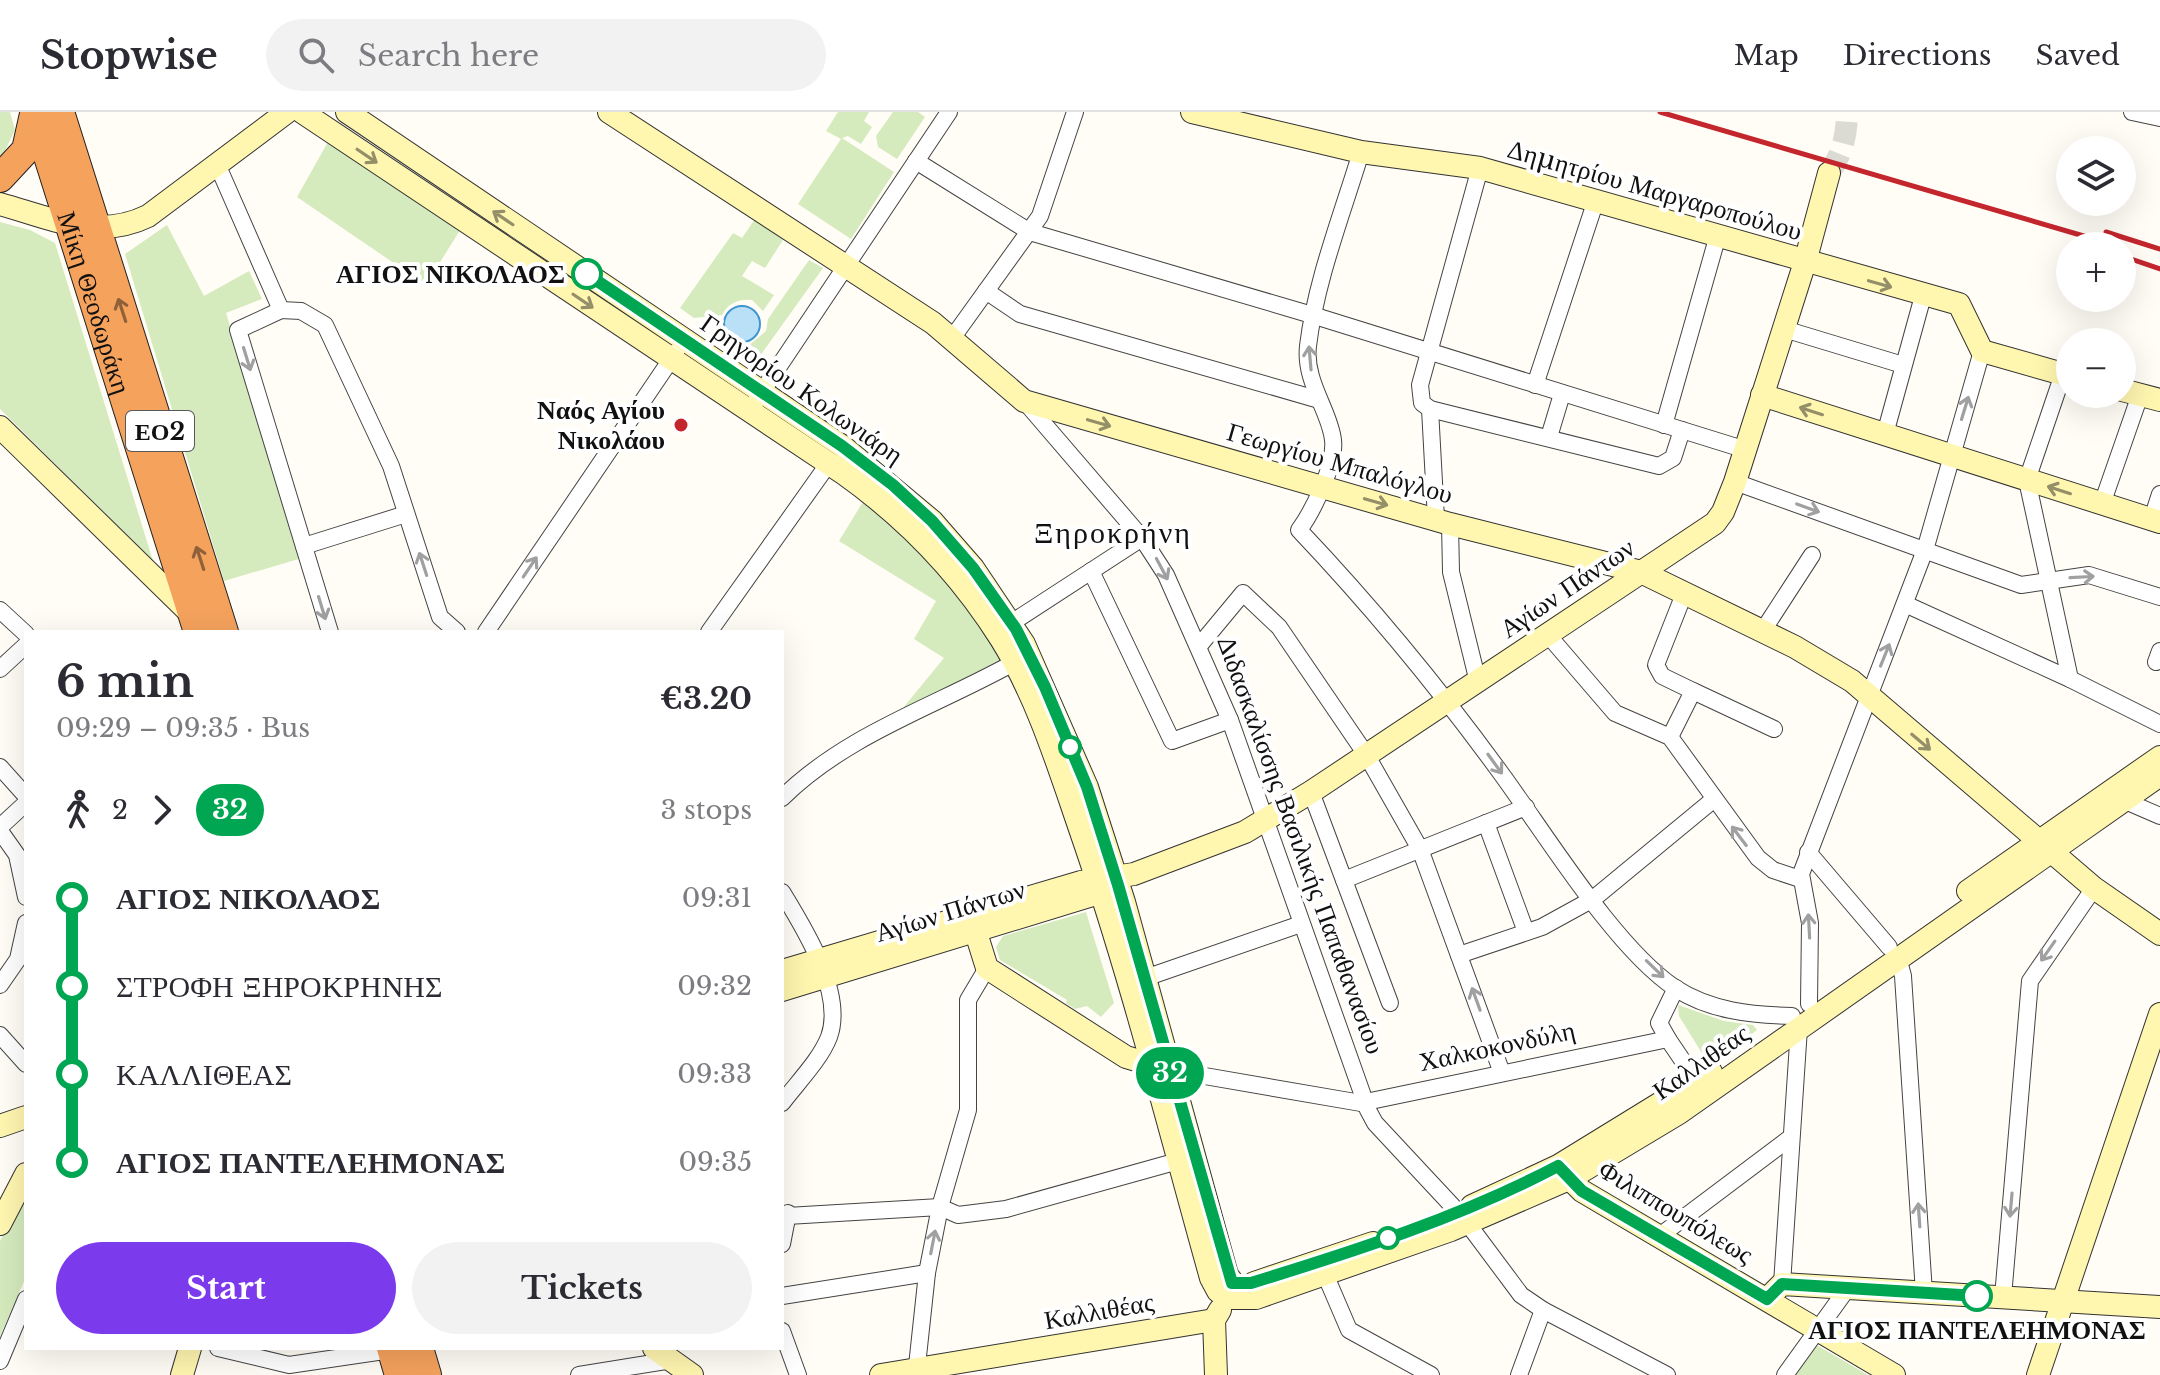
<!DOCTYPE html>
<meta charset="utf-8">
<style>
:root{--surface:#fff;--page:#f2f2f3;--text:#2b2b33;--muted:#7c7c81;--line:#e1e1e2;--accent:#7c3aed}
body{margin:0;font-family:"Libre Baskerville",serif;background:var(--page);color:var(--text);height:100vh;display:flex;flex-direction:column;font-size:30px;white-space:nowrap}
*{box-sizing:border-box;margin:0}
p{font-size:26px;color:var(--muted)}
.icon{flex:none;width:44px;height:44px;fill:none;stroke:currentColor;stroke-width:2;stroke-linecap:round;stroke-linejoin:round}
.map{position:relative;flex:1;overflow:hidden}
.sheet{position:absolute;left:24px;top:518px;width:760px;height:720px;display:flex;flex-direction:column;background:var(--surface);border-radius:0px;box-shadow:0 8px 32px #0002}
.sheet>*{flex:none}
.badge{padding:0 16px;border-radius:26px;font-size:28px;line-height:52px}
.tools{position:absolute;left:2056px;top:24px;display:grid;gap:16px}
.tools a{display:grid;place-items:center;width:80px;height:80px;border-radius:50%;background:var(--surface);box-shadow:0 8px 32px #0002;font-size:40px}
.map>.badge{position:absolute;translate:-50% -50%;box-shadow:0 0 0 4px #fff}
.legs{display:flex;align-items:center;gap:12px;height:88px;padding:0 32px;font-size:26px}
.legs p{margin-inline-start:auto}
.head{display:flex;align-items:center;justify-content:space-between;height:136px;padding:0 32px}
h1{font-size:44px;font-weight:800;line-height:60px}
.primary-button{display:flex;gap:16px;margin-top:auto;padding:16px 32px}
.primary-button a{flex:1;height:92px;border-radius:48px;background:var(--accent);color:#fff;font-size:32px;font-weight:800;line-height:92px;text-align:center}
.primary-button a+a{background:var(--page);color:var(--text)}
ul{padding:0 32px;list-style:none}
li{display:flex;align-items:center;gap:28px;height:88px;font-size:30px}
li i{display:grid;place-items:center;width:12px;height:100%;margin:0 10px;background:currentColor}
li i::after{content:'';width:20px;height:20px;margin:-10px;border:6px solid;border-radius:50%;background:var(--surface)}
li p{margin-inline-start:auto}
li:first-child i{background:linear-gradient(#0000 50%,currentColor 0)}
li:last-child i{background:linear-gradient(currentColor 50%,#0000 0)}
header{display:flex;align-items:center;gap:48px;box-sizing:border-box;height:112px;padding:0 40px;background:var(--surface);border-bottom:2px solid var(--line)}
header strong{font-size:38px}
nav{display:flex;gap:44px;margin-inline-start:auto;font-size:28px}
.search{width:560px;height:72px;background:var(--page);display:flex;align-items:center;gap:20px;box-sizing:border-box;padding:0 28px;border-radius:44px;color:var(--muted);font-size:30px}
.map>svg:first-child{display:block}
.green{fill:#d5ebbd}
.water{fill:#b9e0f7;stroke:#3f96cf;stroke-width:2}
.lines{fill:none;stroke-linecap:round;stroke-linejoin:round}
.secondary-tunnel{stroke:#dbdad3;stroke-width:22;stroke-dasharray:22 11;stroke-linecap:butt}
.street-casing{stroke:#444;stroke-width:18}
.secondary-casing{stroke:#333;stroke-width:24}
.highway-casing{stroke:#222;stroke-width:30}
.street{stroke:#fff;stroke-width:16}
.secondary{stroke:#fff6b0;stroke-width:22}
.highway{stroke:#f5a25d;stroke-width:28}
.rail{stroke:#c4262e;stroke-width:5}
.oneway{stroke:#948f68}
.oneway2{stroke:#8e613b}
.oneway3{stroke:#a0a0a0}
.line-1-casing{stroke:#fff;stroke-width:18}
.line-1{stroke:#00a651;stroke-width:12}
.stop-1-dot{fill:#fff;stroke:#00a651;stroke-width:4}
.poi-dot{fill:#c4262e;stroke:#fff;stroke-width:3}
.labels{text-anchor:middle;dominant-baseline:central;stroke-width:8;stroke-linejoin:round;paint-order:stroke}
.shield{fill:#fff;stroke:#585858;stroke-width:2}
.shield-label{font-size:24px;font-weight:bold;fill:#111}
.street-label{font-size:26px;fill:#111;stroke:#fff}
.stop-label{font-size:26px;font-weight:bold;fill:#111;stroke:#fff;text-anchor:end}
.poi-label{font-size:26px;font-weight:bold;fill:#111;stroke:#fff;text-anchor:end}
.quarter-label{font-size:30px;letter-spacing:2px;fill:#111;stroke:#fff}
</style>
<header>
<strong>Stopwise</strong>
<div class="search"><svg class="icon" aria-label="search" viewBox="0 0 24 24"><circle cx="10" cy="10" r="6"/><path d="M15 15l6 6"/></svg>Search here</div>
<nav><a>Map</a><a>Directions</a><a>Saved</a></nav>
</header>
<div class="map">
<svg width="2160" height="1263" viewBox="0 0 2160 1263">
<rect width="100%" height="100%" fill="#fffdf5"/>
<!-- green -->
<g class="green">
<polygon points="0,0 10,0 15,18 0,49"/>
<polygon points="838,0 869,0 864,9 872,15 861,32 848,24 842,26 894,60 851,127 798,92 841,27 826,19"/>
<polygon points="893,0 918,0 925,5 897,47 878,35 876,24"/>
<polygon points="333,21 465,110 426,173 297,85"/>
<path d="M 755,107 L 783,128 L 765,156 L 752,149 L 742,164 L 774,183 L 763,199 L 752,188 C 739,187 728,191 722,203 L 694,206 L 680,196 L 733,121 L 742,126 Z"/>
<polygon points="0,110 30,118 55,131 153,449 0,297"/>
<polygon points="167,113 204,184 249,159 262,187 226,201 302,446 224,469 125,142"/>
<polygon points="809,148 823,156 757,248 742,239 766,219 768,207"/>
<polygon points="869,380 904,409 1014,551 907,604 903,596 944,546 914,527 936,489 839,429"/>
<polygon points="1086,800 1114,891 1101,905 1087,894 1075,897 1066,891 1067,888 1000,848 996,835 1003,824"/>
<polygon points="1678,893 1724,909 1753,913 1757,918 1713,952 1708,951 1679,904"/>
<polygon points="26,1080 26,1165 0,1224 0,1129"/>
<polygon points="1813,1231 1868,1263 1790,1263"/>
</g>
<!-- water -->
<circle class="water" cx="742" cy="212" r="18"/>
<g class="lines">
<!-- secondary-tunnel -->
<path class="secondary-tunnel" d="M 1829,61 C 1842,43 1847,23 1847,0"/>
<!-- street casing -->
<g class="street-casing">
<g id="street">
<polyline points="2132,0 2160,6"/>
<path d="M 1361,40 C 1342,103 1316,168 1308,234 C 1304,270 1330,299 1333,328 C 1336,352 1313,399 1299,418 C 1372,495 1438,575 1500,660 C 1545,721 1614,835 1675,876 C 1710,899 1752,903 1792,904"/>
<polyline points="916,49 1030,120 1312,203 1743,337"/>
<polyline points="217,52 281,198"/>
<polyline points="1480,56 1420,273 1422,291 1430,297 1659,354 1673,346 1682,318"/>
<polyline points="986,179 1020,202 1316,287"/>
<polyline points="1784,217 1903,253"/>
<polyline points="953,225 1040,104 1075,0"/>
<polyline points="2063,262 2027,368 2070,567"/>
<polyline points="1535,273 1596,88"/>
<polyline points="1026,291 1142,426 1166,463 1230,608 1368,998 1375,1011 1458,1100"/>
<polyline points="1430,297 1436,407"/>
<polyline points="749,299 949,0"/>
<polyline points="1664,313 1718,123"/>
<polyline points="1885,322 1923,184"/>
<polyline points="1549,325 1562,282"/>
<polyline points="1735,370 2021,473 2089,463 2160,485"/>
<polyline points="2102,392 2140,283"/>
<polyline points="2152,407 2160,382"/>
<polyline points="1450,412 1451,460 1478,570"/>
<polyline points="304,434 406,402"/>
<polyline points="1091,459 1172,629 1230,608"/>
<polyline points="1905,492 2070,567 2160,612"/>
<polyline points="0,498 26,522"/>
<polyline points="1002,517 1142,426"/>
<polyline points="330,520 238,218 281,198 301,199 325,213 391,354 440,505 457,520"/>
<polyline points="486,520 676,240"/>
<polyline points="709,520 829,351"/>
<polyline points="1762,520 1812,443"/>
<polyline points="1548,523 1615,601 1670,625 1758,746 1773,758 1800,767"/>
<polyline points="1199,534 1243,481 1279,515 1367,644 1420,737 1502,961"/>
<polyline points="2156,550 2160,539"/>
<polyline points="0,557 26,533"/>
<polyline points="1693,579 1774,617"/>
<polyline points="1670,625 1693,579 1662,564 1656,553 1684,482"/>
<polyline points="0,655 26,684"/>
<polyline points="1311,680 1390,891"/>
<path d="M 782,686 C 850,619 943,592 1024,545"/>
<polyline points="2123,688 2160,704"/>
<polyline points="1486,711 1526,820"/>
<polyline points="0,715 26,691"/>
<polyline points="0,719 17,743 26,785"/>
<polyline points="1808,740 1889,835"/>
<polyline points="1344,768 1526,695"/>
<path d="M 782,780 C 804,816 845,881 829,925 C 820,948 797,971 782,991"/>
<polyline points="1459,843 1542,815 1593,787 1713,688"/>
<polyline points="1898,846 1903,864 1924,1181"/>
<polyline points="1145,866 1301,812"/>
<polyline points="0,873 18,847 26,811"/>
<polyline points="1809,892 1810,811 1801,762 1925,438 1982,239"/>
<polyline points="0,923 26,952"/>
<polyline points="1668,927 1659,911 1676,876"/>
<polyline points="1170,958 1361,991 1668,927 1697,970"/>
<polyline points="787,1104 940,1095 958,1103 1006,1097 1178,1049"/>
<polyline points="1468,1112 1521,1183 1543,1198 1667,1263"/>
<polyline points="1661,1123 1790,1026"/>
<polyline points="782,1132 788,1101"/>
<polyline points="1322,1155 1349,1218 1431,1263"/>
<polyline points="1782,1172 1799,916"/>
<polyline points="782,1184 927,1161"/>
<polyline points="2003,1185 2030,869 2094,776"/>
<polyline points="782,1219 798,1263"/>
<polyline points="218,1236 289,1253 391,1238"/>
<polyline points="0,1249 26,1187"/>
<polyline points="579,1263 672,1248"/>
<polyline points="916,1263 927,1161 940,1095 968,998 968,888 987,856"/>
<polyline points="1519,1263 1543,1198"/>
<polyline points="1785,1263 1847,1177"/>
</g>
</g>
<!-- secondary casing -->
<g class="secondary-casing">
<g id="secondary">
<path d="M 302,0 L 843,361 C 905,405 960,462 1001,527 C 1037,585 1058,653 1080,717 C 1131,864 1169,1016 1211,1166 L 1218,1179 L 1227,1186 L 1256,1186 L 1451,1118 L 1569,1067 L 1679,1001 L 2160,663"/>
<polyline points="347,0 842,334 932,409 973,456 1024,532 1087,675 1124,790 1227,1163 1234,1172"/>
<polyline points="609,0 933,211 1024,289 1450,412 1641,460 1795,535 1852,569 2094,776 2160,822"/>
<polyline points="1192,0 1361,40 1480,56 1959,192 1982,239 2070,264"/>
<path d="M 0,92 C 50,106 97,129 148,104 L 287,0"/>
<polyline points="2122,278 2160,288"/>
<polyline points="1762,283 2160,410"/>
<polyline points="0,315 191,502"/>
<polyline points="1968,779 2160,645"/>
<polyline points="972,808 987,856 1126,945 1163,956"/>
<polyline points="782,859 1081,770 1134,762 1245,720 1311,680 1715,411 1723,400 1735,370 1805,150 1829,61"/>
<polyline points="782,878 1112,777"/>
<polyline points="0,1014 26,1005"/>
<polyline points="1562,1059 1582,1079 1894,1263"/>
<polyline points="1472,1094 1558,1054 1711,960"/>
<polyline points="0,1112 26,1062"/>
<polyline points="1254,1171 1373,1131"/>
<polyline points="1767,1187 1782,1172 2160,1195"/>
<polyline points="654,1236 692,1263"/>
<polyline points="182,1263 190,1236"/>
<polyline points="881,1263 1214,1208"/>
<polyline points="1216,1263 1214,1208 1220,1198"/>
<polyline points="2038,1263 2160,902"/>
</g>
</g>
<!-- highway casing -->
<g class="highway-casing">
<g id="highway">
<path id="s1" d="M 34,0 L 198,520"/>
<polyline points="60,0 224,520"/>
<polyline points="0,66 26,38 34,2"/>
<polyline points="391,1236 399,1263"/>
<polyline points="419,1236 427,1263"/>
</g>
</g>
<!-- street -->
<use href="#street" class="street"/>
<!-- secondary -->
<use href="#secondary" class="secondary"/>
<!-- highway -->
<use href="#highway" class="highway"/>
<!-- rail -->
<g class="rail">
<polyline points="1660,0 2118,134"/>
<polyline points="2106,120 2160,137"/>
<polyline points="2122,144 2160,157"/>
</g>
</g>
<!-- one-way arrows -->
<defs><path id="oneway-shaft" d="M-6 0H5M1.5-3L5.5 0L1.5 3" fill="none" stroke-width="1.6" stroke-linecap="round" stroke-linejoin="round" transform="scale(2)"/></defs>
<g class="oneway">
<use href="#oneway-shaft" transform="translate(367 44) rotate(34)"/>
<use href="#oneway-shaft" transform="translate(503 106) rotate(-146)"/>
<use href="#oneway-shaft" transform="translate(1880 172) rotate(16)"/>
<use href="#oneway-shaft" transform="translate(583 189) rotate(34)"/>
<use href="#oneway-shaft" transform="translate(1811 299) rotate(-162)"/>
<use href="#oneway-shaft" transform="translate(1099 311) rotate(16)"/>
<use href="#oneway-shaft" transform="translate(2059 378) rotate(-162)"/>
<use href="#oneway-shaft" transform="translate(1376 390) rotate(16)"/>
<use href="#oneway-shaft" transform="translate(1921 630) rotate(40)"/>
</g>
<g class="oneway2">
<use href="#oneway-shaft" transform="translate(122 198) rotate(-108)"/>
<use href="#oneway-shaft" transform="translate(200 446) rotate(-108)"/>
</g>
<g class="oneway3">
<use href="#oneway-shaft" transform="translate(1310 246) rotate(-95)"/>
<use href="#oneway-shaft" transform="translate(247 247) rotate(73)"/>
<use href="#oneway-shaft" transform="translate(1965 296) rotate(-73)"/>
<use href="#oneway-shaft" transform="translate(1808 396) rotate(20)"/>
<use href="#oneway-shaft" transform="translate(423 452) rotate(-108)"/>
<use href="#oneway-shaft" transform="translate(530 455) rotate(-56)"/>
<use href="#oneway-shaft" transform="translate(1162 457) rotate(62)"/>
<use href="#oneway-shaft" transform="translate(2082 465) rotate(-3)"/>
<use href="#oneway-shaft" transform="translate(322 496) rotate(73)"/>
<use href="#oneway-shaft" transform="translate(1885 543) rotate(-68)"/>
<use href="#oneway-shaft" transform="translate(1495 652) rotate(54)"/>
<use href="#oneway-shaft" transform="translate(1739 724) rotate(-127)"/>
<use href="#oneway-shaft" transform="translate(1809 814) rotate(-93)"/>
<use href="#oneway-shaft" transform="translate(2048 839) rotate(125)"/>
<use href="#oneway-shaft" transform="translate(1655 857) rotate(44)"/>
<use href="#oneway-shaft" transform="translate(1476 887) rotate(-110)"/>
<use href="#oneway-shaft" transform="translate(2011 1093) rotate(95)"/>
<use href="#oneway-shaft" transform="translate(1919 1103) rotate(-94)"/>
<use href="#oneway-shaft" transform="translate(933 1130) rotate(-79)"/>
</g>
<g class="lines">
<!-- line-1 casing -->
<g class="line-1-casing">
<path id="line-1" d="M 587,162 L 842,334 L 893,373 L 932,409 L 973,456 L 1016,517 L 1045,575 L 1087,675 L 1118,773 L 1232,1171 L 1251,1171 C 1355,1139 1461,1105 1558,1054 L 1582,1079 L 1767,1187 L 1782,1172 L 1977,1184"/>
</g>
<!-- line-1 -->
<use href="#line-1" class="line-1"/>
</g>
<!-- markers -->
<g class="stop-1-dot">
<circle cx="587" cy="162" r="14"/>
<circle cx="1070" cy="635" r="10"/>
<circle cx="1388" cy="1126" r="10"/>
<circle cx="1977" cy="1184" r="14"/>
</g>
<circle class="poi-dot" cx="681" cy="313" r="8"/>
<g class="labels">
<!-- shield labels -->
<rect class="shield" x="126" y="299" width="68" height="40" rx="6"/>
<g class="shield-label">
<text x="160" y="319">ΕΟ2</text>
</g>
<!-- street labels -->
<g class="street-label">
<text transform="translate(1655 78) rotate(16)">Δημητρίου Μαργαροπούλου</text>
<text stroke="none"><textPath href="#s1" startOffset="200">Μίκη Θεοδωράκη</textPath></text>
<text transform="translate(802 277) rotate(35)">Γρηγορίου Κολωνιάρη</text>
<text transform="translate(1340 351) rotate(16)">Γεωργίου Μπαλόγλου</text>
<text transform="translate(1567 476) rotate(-34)">Αγίων Πάντων</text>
<text transform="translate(1301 733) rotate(70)">Διδασκαλίσσης Βασιλικής Παπαθανασίου</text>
<text transform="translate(950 799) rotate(-17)">Αγίων Πάντων</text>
<text transform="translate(1497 934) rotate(-12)">Χαλκοκονδύλη</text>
<text transform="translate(1701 950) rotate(-35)">Καλλιθέας</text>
<text transform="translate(1676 1100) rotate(31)">Φιλιππουπόλεως</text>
<text transform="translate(1099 1199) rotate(-10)">Καλλιθέας</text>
</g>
<!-- stop labels -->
<g class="stop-label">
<text x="565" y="162">ΑΓΙΟΣ ΝΙΚΟΛΑΟΣ</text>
<text x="1977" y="1218" text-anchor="middle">ΑΓΙΟΣ ΠΑΝΤΕΛΕΗΜΟΝΑΣ</text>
</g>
<!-- poi labels -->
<g class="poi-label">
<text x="665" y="298">Ναός Αγίου<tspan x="665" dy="30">Νικολάου</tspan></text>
</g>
<!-- quarter labels -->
<g class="quarter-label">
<text x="1113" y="420">Ξηροκρήνη</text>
</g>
</g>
</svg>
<div class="tools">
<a><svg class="icon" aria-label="layers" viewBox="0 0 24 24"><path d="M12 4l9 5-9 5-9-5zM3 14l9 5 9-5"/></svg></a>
<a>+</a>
<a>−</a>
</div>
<b class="badge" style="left:1170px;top:961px;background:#00a651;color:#fff">32</b>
<section class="sheet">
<div class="head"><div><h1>6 min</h1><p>09:29 – 09:35 · Bus</p></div><b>€3.20</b></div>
<div class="legs"><svg class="icon" aria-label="walk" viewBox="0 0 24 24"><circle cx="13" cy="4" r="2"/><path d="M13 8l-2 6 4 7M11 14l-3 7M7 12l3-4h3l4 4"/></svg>2<svg class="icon" aria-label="forward" viewBox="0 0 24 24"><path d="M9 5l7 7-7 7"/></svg><b class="badge" style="background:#00a651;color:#fff">32</b><p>3 stops</p></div>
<ul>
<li><i style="color:#00a651"></i><b>ΑΓΙΟΣ ΝΙΚΟΛΑΟΣ</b><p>09:31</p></li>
<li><i style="color:#00a651"></i><span>ΣΤΡΟΦΗ ΞΗΡΟΚΡΗΝΗΣ</span><p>09:32</p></li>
<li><i style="color:#00a651"></i><span>ΚΑΛΛΙΘΕΑΣ</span><p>09:33</p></li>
<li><i style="color:#00a651"></i><b>ΑΓΙΟΣ ΠΑΝΤΕΛΕΗΜΟΝΑΣ</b><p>09:35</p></li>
</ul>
<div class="primary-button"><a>Start</a><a>Tickets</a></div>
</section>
</div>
